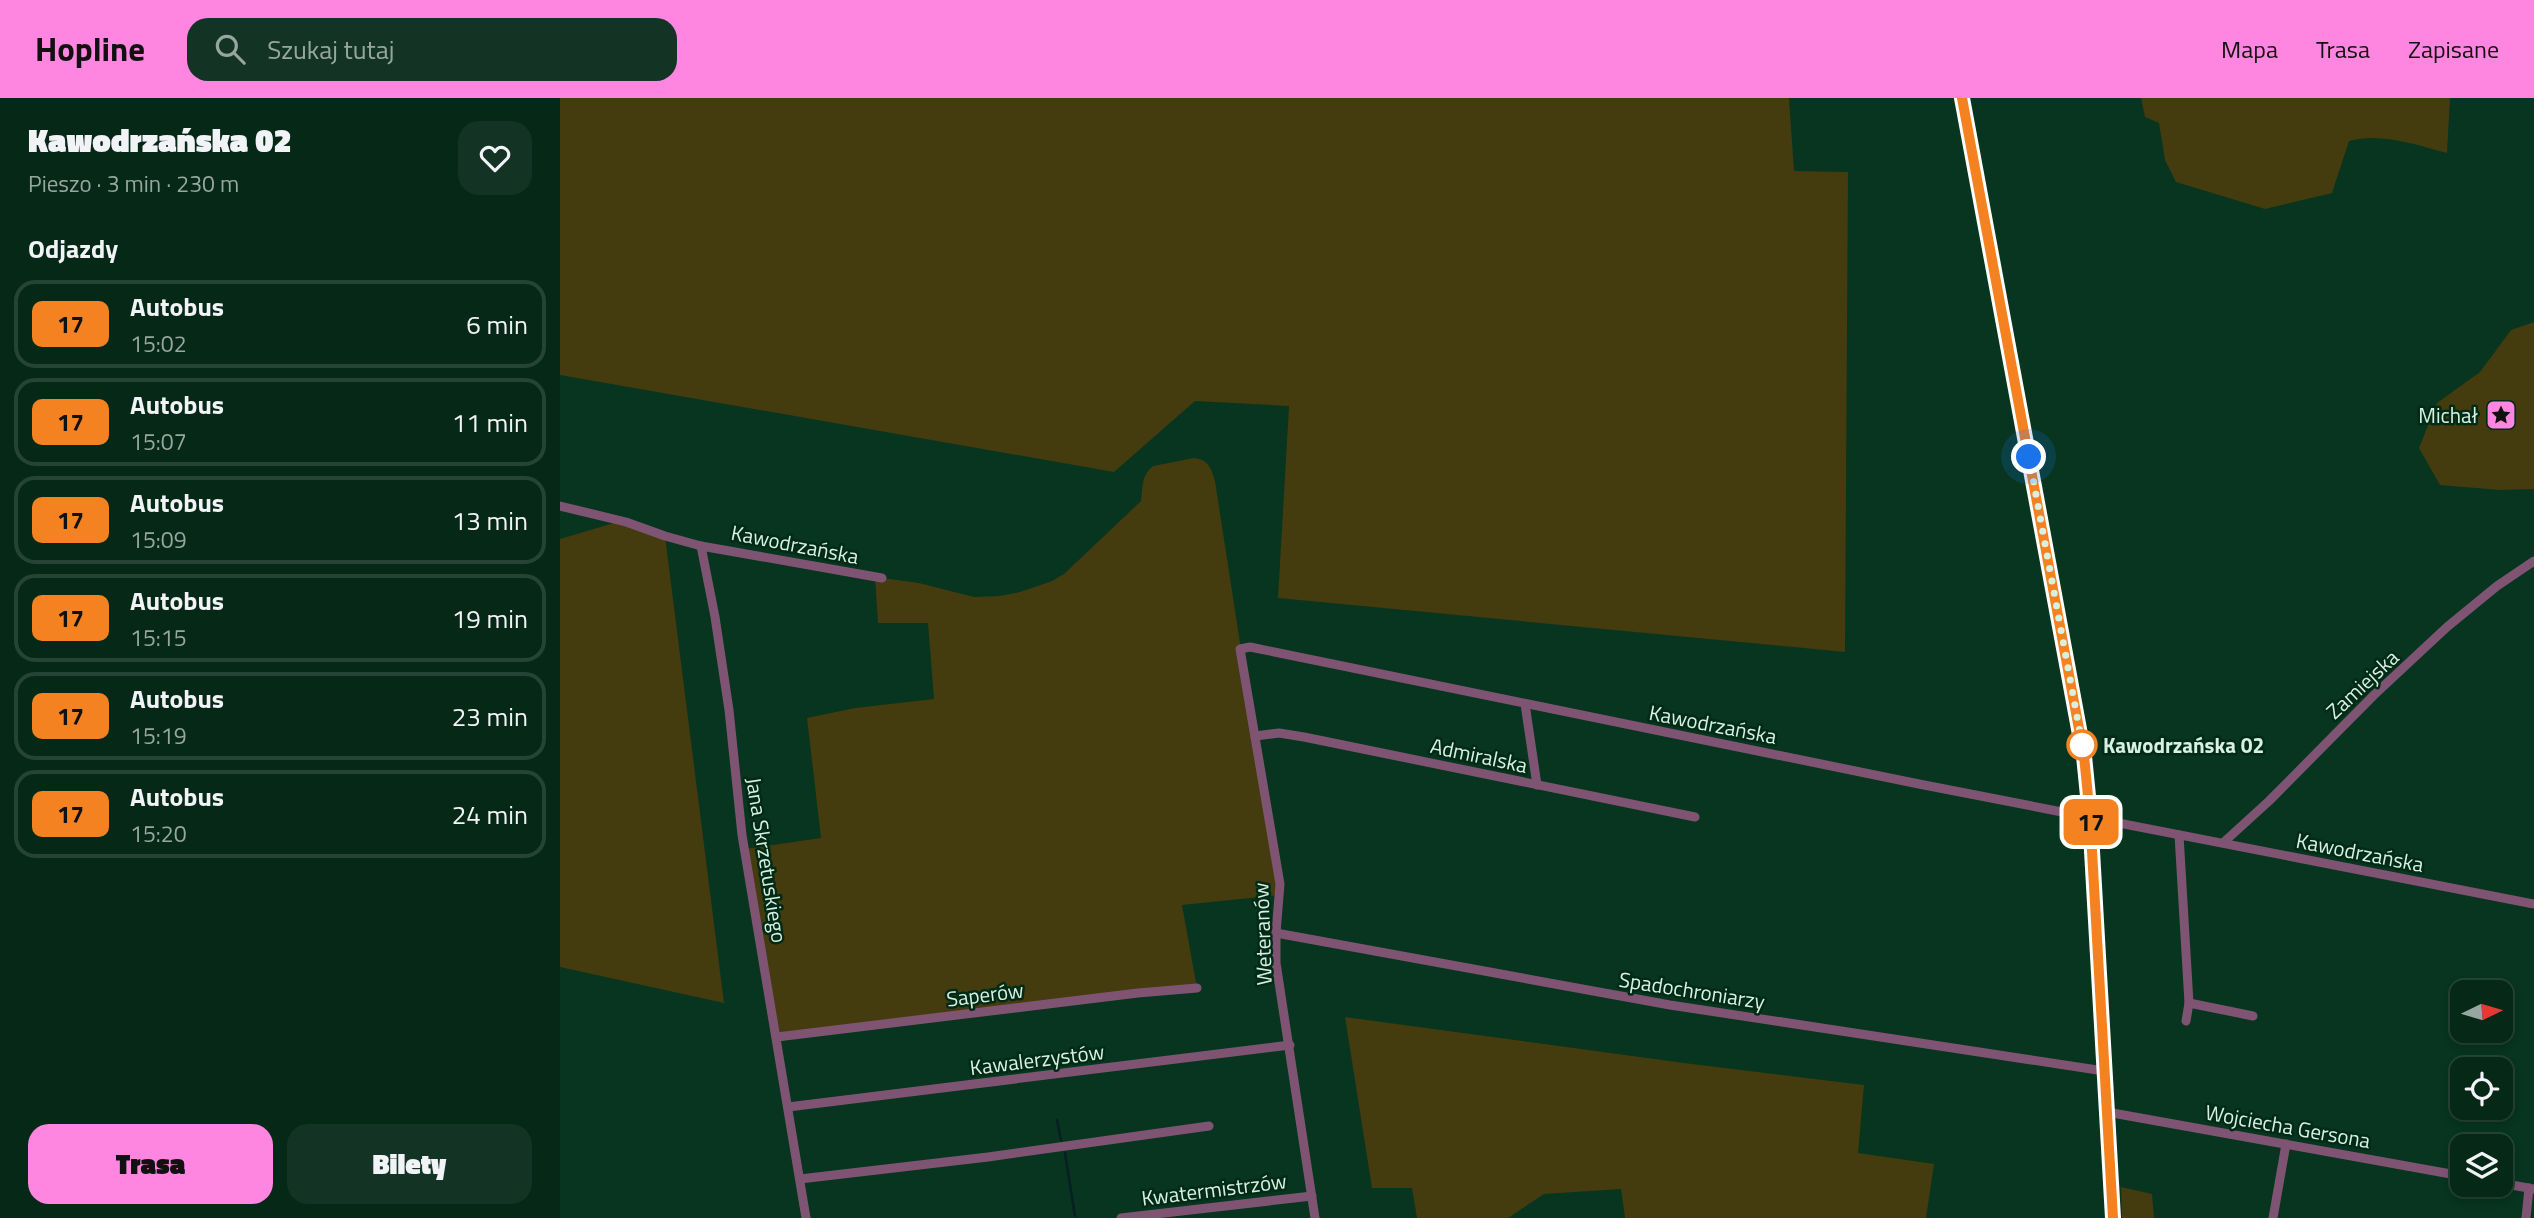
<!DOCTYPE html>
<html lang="pl">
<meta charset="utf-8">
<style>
:root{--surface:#052817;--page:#133424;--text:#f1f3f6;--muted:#97a6a1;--line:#264436;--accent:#fe85e0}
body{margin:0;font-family:"Titillium Web",sans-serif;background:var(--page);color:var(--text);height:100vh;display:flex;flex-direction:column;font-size:26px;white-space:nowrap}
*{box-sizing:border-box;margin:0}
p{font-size:23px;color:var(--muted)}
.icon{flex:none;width:38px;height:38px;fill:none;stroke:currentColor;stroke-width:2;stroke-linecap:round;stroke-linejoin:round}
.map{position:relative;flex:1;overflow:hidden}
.side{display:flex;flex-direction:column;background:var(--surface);width:560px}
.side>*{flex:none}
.badge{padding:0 14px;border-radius:10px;font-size:24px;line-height:46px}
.needle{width:46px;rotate:85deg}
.controls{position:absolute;left:1890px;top:882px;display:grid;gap:14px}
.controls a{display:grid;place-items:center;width:63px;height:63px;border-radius:14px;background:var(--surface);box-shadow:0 4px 10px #0003,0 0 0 2px var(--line);font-size:35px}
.you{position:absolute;width:35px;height:35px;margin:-18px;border:5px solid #fff;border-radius:50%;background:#1a73e8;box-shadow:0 0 0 10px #1a73e833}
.map>.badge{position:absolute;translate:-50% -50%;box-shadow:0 0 0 4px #fff}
h2{padding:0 28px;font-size:26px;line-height:63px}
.round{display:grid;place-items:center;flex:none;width:74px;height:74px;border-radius:21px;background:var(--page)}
.summary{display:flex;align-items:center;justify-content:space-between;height:119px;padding:0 28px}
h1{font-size:33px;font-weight:800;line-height:52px}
.button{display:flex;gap:14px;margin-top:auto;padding:14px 28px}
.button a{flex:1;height:80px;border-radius:21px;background:var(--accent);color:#111;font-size:28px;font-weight:800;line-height:80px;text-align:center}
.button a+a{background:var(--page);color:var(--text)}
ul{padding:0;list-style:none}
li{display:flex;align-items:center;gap:21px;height:88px;margin:0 14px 10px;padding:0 14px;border:4px solid var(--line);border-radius:21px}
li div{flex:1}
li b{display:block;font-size:26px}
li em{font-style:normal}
li .badge{min-width:77px;font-weight:700;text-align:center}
header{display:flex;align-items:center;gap:42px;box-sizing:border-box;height:98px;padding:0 35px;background:var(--accent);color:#111}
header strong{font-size:33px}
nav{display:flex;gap:38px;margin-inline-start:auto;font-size:24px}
.search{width:490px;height:63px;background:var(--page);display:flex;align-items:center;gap:18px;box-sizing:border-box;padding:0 24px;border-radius:21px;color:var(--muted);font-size:26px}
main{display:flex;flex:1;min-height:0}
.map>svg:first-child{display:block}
.green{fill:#443b0e}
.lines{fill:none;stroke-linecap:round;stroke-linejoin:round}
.stream{stroke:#071f25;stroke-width:2.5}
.street{stroke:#7f5473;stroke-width:9}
.secondary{stroke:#ae699b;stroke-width:12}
.line-casing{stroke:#fff;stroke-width:16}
.line{stroke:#f58220;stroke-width:10}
.walk{stroke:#d9f0e1;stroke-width:7;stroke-dasharray:0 12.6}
.stop-dot{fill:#fff;stroke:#f58220;stroke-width:3.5}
.labels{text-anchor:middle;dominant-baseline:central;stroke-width:5;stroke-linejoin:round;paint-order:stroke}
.poi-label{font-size:21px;fill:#d9f0e1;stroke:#002b16;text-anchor:end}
.street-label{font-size:21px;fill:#d9f0e1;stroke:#002b16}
.stop-label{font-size:21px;font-weight:bold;fill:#d9f0e1;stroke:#002b16;text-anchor:start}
</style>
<header>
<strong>Hopline</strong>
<div class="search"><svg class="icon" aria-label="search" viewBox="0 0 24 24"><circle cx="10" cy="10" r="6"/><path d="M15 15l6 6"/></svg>Szukaj tutaj</div>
<nav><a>Mapa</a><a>Trasa</a><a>Zapisane</a></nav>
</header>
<main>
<section class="side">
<div class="summary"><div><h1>Kawodrzańska 02</h1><p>Pieszo · 3 min · 230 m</p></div><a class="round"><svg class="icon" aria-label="heart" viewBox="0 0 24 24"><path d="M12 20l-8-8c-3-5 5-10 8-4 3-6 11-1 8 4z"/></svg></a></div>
<h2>Odjazdy</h2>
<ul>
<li><span class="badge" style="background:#f58220;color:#111">17</span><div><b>Autobus</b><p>15:02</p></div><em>6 min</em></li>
<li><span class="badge" style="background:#f58220;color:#111">17</span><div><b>Autobus</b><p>15:07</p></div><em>11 min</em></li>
<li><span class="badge" style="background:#f58220;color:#111">17</span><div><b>Autobus</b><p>15:09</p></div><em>13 min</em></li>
<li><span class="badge" style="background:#f58220;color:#111">17</span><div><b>Autobus</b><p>15:15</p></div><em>19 min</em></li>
<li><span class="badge" style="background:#f58220;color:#111">17</span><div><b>Autobus</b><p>15:19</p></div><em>23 min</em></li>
<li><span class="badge" style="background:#f58220;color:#111">17</span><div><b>Autobus</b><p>15:20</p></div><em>24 min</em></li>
</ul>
<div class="button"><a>Trasa</a><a>Bilety</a></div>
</section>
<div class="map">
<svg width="1974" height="1120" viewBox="0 0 1974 1120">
<rect width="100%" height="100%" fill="#07351f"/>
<!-- green -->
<g class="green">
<polygon points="0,0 1229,0 1234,73 1288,74 1285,554 718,500 729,308 635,303 554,374 0,277"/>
<path d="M 1581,0 L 1890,0 L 1887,55 C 1857,47 1820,34 1789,43 L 1772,95 L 1705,111 L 1616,84 L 1605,62 L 1599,25 L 1585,19 Z"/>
<polygon points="1974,224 1974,391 1940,392 1880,387 1859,350 1877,305 1920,274 1951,232"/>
<path d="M 634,360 C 649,362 651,370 655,383 L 719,797 L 622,807 L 637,890 L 217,939 L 185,751 L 261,740 L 247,620 L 295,610 L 374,601 L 368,525 L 318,525 L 315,479 L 359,485 L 414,499 L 439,498 L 460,494 L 492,483 L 504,476 L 581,403 C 583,389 581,378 593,368 Z"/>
<polygon points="66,424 105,438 164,905 0,869 0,441 54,425"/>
<polygon points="785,919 1124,965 1304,987 1298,1055 1374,1066 1366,1120 1065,1120 1061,1091 984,1096 948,1120 857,1120 852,1090 812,1090"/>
<polygon points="1561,1089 1592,1096 1594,1120 1562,1120"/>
</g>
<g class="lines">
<!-- stream -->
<g class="stream">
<polyline points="497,1022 501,1042"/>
<polyline points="505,1055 515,1118"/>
</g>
<!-- street -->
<g class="street">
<polyline points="0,408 66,424 105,438 141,448 322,480"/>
<polyline points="141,448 155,519 169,612 182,737 246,1120"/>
<polyline points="965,606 977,687"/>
<polyline points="695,638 719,635 744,639 1135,719"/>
<polyline points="1619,737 1629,905 1693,918"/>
<polyline points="1664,744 1709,703 1814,597 1887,529 1937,488 1974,463"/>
<polyline points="716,835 1110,907 1544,973"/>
<polyline points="1626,923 1629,905"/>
<polyline points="217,939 578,895 637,890"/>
<polyline points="228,1009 730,947"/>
<polyline points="1547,1014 1902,1078"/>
<polyline points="240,1081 428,1059 649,1028"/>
<polyline points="1941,1085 1974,1091"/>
<polyline points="561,1120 752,1098"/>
<polyline points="755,1120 716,865 716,835 720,786 680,551 690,549 1359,686 1974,806"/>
<polyline points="1713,1120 1726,1046"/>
<polyline points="1966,1120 1969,1090"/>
</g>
<!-- secondary -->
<polyline class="secondary" points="1402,0 1524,658 1530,718 1553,1120"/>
</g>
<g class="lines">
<!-- line casing -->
<g class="line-casing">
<polyline id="line" points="1402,0 1524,658 1530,718 1553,1120"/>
</g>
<!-- line -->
<use href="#line" class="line"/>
<!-- walk -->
<polyline class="walk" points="1469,359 1523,651 1522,647"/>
</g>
<!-- icons -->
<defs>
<g id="sight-square" transform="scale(1.575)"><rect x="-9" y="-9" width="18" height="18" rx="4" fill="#fe85e0" stroke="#002b16"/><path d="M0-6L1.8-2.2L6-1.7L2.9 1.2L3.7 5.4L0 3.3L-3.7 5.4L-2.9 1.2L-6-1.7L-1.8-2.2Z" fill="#111"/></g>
</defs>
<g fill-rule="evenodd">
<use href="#sight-square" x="1941" y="317"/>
</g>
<!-- markers -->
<circle class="stop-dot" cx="1522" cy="647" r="14"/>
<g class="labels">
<!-- poi labels -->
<g class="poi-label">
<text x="1918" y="317">Michał</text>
</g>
<!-- street labels -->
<g class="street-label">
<text transform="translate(235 446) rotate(11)">Kawodrzańska</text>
<text transform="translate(1802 586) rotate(-43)">Zamiejska</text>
<text transform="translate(1153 626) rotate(11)">Kawodrzańska</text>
<text transform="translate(919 657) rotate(12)">Admiralska</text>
<text transform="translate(1800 754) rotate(11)">Kawodrzańska</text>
<text transform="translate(207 762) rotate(81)">Jana Skrzetuskiego</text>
<text transform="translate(702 836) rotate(-92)">Weteranów</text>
<text transform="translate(1132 892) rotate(9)">Spadochroniarzy</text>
<text transform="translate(425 896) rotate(-7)">Saperów</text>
<text transform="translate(477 961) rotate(-7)">Kawalerzystów</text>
<text transform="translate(1728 1028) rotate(10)">Wojciecha Gersona</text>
<text transform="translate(654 1091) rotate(-7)">Kwatermistrzów</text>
</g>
<!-- stop labels -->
<g class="stop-label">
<text x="1543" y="647">Kawodrzańska 02</text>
</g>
</g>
</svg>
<div class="controls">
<a><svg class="needle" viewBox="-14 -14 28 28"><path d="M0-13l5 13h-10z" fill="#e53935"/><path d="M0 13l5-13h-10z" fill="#97a6a1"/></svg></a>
<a><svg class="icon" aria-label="locate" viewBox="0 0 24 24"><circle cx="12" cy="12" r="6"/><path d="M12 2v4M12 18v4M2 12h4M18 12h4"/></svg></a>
<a><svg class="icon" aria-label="layers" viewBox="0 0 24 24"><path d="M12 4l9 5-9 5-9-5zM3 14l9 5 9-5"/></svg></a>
</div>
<div class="you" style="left:1469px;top:359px"></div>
<b class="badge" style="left:1531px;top:724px;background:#f58220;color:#111">17</b>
</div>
</main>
